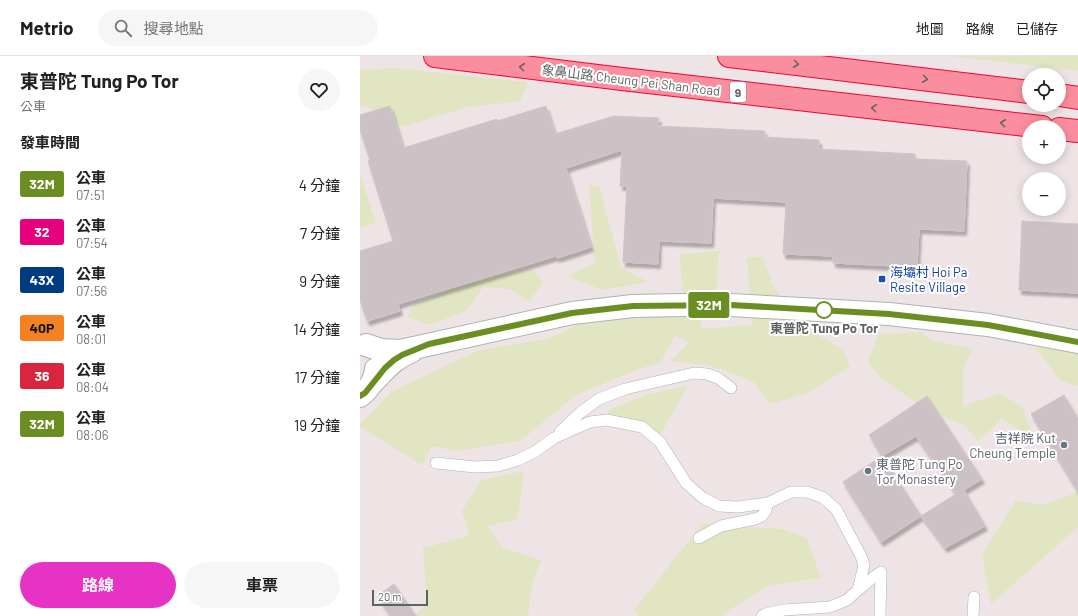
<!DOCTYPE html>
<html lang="zh-TW">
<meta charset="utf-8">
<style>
:root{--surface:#fff;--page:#f6f6f6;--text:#202124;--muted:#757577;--line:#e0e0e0;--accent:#e632c5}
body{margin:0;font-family:Barlow,"Noto Sans TC",sans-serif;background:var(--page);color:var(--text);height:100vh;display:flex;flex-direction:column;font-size:15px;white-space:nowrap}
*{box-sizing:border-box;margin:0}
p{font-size:13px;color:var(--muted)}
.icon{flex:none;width:22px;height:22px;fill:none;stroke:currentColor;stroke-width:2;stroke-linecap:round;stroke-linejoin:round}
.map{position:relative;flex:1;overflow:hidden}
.details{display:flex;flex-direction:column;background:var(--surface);width:360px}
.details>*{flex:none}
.badge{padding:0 8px;border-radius:3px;font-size:14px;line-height:26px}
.fabs{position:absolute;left:662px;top:12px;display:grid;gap:8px}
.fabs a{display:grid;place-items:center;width:44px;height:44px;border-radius:50%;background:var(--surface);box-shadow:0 2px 10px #0003;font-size:20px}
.scale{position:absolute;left:12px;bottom:10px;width:56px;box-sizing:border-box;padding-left:4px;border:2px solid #5c6461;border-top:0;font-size:11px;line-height:14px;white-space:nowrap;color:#5c6461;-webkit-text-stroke:3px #fff;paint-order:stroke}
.map>.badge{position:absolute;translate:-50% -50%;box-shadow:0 0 0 2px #fff}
h2{padding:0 20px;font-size:15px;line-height:36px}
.round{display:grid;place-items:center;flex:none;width:42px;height:42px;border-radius:21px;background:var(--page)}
.headline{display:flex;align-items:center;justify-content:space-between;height:68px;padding:0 20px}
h1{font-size:19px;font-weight:700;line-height:30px}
.button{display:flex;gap:8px;margin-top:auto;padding:8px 20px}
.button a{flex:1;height:46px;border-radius:24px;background:var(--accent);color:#fff;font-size:16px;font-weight:700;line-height:46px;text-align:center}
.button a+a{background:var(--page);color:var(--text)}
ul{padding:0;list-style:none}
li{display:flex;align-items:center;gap:12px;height:48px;padding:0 20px}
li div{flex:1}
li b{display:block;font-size:15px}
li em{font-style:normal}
li .badge{min-width:44px;font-weight:700;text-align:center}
header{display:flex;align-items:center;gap:24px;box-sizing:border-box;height:56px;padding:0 20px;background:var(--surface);border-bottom:1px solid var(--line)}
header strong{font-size:19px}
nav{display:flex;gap:22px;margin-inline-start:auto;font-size:14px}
.search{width:280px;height:36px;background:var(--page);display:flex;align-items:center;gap:10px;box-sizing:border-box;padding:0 14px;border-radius:22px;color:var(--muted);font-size:15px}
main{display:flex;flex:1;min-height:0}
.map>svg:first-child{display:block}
.green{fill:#e1e5c1}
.building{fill:#ccc2c5;stroke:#d3c2c6;filter:url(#shadow)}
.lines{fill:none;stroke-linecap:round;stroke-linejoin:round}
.lane-casing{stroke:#adb4b2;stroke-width:12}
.secondary-casing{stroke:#acb4b2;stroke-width:24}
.highway-casing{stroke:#ee0434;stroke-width:24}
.lane{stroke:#fff;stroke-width:11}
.secondary{stroke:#fff;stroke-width:22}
.highway{stroke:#fb8e9e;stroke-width:22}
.oneway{stroke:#646664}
.line-casing{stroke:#fff;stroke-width:9}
.line{stroke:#6b8e23;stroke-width:6}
.transit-dot{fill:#1a4fb4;stroke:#fff;stroke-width:1.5}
.stop-dot{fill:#fff;stroke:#6b8e23;stroke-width:2}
.worship-dot{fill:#6b7280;stroke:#fff;stroke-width:1.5}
.labels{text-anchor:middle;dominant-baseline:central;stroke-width:4;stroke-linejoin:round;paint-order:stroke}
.shield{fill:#fff;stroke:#8d9290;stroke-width:1}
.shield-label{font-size:12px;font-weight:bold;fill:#5c6461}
.street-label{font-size:13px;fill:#5c6461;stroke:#fff}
.transit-label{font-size:13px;fill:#164399;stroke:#fff;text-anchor:start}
.stop-label{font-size:13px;font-weight:bold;fill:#5c6461;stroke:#fff}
.worship-label{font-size:13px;fill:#5b616d;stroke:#fff;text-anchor:end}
</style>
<header>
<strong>Metrio</strong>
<div class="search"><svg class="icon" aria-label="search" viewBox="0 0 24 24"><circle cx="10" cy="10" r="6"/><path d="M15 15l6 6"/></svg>搜尋地點</div>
<nav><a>地圖</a><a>路線</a><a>已儲存</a></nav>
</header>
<main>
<section class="details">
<div class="headline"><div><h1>東普陀 Tung Po Tor</h1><p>公車</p></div><a class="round"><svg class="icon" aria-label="heart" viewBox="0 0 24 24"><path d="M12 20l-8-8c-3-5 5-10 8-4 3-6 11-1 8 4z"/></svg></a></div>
<h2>發車時間</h2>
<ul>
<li><span class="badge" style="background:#6b8e23;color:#fff">32M</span><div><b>公車</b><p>07:51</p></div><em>4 分鐘</em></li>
<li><span class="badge" style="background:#e6007e;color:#fff">32</span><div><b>公車</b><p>07:54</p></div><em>7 分鐘</em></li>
<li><span class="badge" style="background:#003b80;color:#fff">43X</span><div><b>公車</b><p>07:56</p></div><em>9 分鐘</em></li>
<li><span class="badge" style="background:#f58220;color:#111">40P</span><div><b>公車</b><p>08:01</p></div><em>14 分鐘</em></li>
<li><span class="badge" style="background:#d7263d;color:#fff">36</span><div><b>公車</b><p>08:04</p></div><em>17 分鐘</em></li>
<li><span class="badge" style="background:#6b8e23;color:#fff">32M</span><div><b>公車</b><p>08:06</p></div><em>19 分鐘</em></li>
</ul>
<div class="button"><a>路線</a><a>車票</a></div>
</section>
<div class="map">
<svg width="718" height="560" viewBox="0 0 718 560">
<defs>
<filter id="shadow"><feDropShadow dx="2.5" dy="4.5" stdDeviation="1" flood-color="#0004"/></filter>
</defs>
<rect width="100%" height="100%" fill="#eee4e5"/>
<!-- green -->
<g class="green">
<polygon points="590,0 718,0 718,15"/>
<polygon points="33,12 168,26 160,45 107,51 43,71 4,49 0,50 0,14"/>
<polygon points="0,118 16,167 0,172"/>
<polygon points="229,129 239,130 261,211 288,226 242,234 208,220 235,207"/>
<polygon points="359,195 357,230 341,259 341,273 392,269 387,201 403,201 412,227 433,264 483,294 490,311 446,338 409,348 393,325 351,310 310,305 329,286 315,280 300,307 282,312 216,339 160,385 95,395 72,390 62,409 0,371 0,369 31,336 117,295 189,282 231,263 323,251 320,198"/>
<polygon points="172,213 183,226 169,246 150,233 123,231 107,254 70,269 47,261 53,249 92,233 140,219"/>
<polygon points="561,276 570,284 613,293 603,312 603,350 640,337 662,351 674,383 642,363 618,385 604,369 566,354 520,321 508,307 518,278"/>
<polygon points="675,291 718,292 718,330 701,325"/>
<polygon points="328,329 299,381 246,359 251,353 285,339"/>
<polygon points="164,415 158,463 127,470 143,492 181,504 172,528 168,560 54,560 67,547 63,492 109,480 102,455 121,424"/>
<polygon points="718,436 718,471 631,548 622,499 656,444 682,449"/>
<polygon points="342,468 422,473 447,482 461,522 410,529 366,556 363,560 279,560 274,554"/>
</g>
<!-- building -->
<g class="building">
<polygon points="30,50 43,92 137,63 137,65 186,50 195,78 254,60 299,62 298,70 405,75 404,81 459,84 459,93 555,98 555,103 607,105 604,175 559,173 557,211 473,207 473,200 423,198 426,146 353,142 351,187 299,185 298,208 263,206 267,130 260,130 262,94 206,112 231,191 197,202 196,200 38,248 40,255 7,265 0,244 0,195 33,185 8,105 10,104 0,74 0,59"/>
<polygon points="662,165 718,168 718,237 659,234"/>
<polygon points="704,339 718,363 718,436 671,358"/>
<polygon points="567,340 622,423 604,434 625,470 585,492 561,460 596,438 556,380 522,400 509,379"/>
<polygon points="522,400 561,460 521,486 483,426"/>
<polygon points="34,528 56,560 31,560 17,540"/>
</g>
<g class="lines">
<!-- lane casing -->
<g class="lane-casing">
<g id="lane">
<polyline points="200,376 221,356 239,343 265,333 334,317 347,318 358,322 371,332"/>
<polyline points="76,407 115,411 138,410 158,404 176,395 194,382 230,366 247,364 282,371 300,386 326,427 343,442 359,450 378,451 408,447 431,436 447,436 462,441 476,453 501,500 504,509 498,534 487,544 470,551 424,554 405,558 402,560"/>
<polyline points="339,482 361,470 395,463 402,460 406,454 408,447"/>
<polyline points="498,534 515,520 521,516 520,560"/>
<polyline points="613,560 614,541"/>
</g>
</g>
<!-- secondary casing -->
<g class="secondary-casing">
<g id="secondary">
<polyline points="6,289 21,294 40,295 212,257 273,250 322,249 371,249 529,258 628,269 718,286"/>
<path d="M 13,326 C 27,312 33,303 52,295"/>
<path d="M 0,340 C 9,333 15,324 16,313"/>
</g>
</g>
<!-- highway casing -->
<g class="highway-casing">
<g id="highway">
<polyline points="75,0 262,23 682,71"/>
<polyline points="369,0 669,36"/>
<polyline points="699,39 718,42"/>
<polyline points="699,73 718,75"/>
</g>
</g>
<!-- lane -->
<use href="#lane" class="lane"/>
<!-- secondary -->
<use href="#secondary" class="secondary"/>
<!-- highway -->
<use href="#highway" class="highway"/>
</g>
<!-- one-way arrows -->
<defs><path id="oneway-chevron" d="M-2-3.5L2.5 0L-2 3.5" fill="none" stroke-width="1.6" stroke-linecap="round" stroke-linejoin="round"/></defs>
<g class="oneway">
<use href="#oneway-chevron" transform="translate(436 8) rotate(7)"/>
<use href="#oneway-chevron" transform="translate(162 11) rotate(-173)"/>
<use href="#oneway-chevron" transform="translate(565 23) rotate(7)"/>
<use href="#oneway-chevron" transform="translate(514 52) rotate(-173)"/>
<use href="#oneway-chevron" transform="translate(643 67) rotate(-173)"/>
</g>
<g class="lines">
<!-- line casing -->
<g class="line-casing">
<polyline id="line" points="0,340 5,337 25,312 34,304 42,299 69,288 212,257 273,250 371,249 529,258 628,269 718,286"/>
</g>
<!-- line -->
<use href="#line" class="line"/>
</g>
<!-- markers -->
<rect class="transit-dot" x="518" y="219" width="8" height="8" rx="2"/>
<circle class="stop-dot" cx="464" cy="254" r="8"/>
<g class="worship-dot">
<circle cx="704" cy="389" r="4"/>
<circle cx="508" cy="415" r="4"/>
</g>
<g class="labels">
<!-- shield labels -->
<rect class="shield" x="370" y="26" width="16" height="20" rx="3"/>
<g class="shield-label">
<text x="378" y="36">9</text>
</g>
<!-- street labels -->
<g class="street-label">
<text transform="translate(271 24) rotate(7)">象鼻山路 Cheung Pei Shan Road</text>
</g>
<!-- transit labels -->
<g class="transit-label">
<text x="530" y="216">海壩村 Hoi Pa<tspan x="530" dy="15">Resite Village</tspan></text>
</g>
<!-- stop labels -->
<g class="stop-label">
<text x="464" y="272">東普陀 Tung Po Tor</text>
</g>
<!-- worship labels -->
<g class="worship-label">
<text x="696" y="382">吉祥院 Kut<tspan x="696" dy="15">Cheung Temple</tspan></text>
<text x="516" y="408" text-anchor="start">東普陀 Tung Po<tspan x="516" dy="15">Tor Monastery</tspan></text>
</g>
</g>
</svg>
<div class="fabs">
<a><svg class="icon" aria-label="locate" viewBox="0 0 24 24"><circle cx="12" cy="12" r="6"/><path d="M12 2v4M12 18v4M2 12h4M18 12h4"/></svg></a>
<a>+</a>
<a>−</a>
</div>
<div class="scale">20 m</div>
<b class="badge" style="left:349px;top:249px;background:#6b8e23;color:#fff">32M</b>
</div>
</main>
